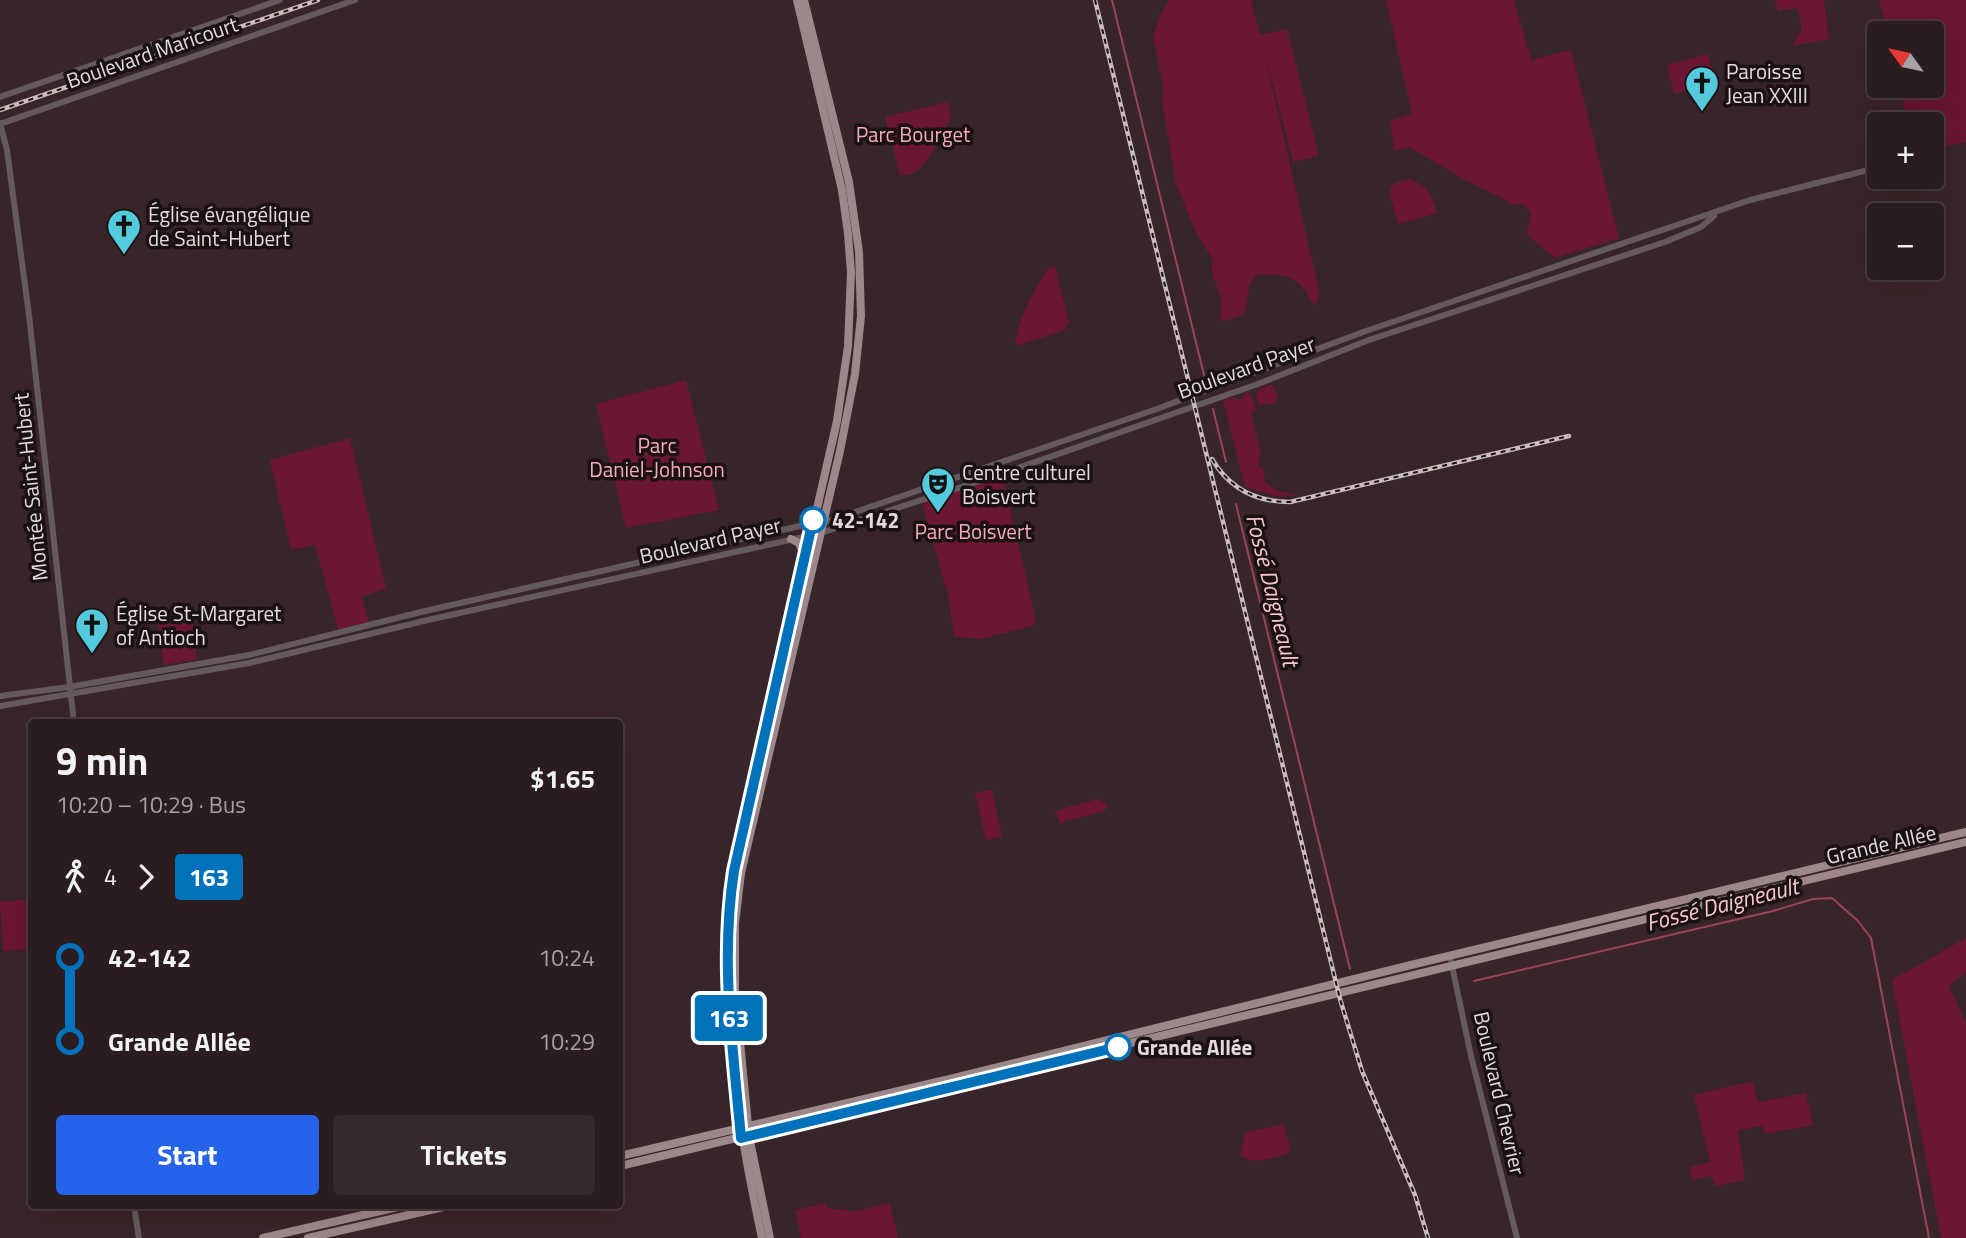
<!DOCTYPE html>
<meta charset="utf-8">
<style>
:root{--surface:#2a1c1f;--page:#36292c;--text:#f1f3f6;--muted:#a5a1a4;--line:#463a3d;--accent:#2563eb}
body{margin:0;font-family:"Titillium Web",sans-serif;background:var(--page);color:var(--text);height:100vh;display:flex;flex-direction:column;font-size:26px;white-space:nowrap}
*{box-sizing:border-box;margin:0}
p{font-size:23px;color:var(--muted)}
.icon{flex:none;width:38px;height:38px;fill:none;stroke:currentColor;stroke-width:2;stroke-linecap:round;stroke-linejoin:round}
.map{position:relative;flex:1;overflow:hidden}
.panel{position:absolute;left:28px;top:719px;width:595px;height:490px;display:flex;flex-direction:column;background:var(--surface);border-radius:7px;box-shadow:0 7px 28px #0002,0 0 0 2px var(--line)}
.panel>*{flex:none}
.badge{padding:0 14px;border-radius:5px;font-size:24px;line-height:46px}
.needle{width:46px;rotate:303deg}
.controls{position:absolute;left:1867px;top:21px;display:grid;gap:14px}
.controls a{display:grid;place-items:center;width:77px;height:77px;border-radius:7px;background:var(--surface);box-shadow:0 7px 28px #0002,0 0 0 2px var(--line);font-size:35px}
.map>.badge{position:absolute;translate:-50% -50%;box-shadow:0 0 0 4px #fff}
.legs{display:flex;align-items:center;gap:10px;height:77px;padding:0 28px;font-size:23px}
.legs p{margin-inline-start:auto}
.headline{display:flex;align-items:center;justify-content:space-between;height:119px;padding:0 28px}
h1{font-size:38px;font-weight:700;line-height:52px}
.button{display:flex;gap:14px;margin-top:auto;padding:14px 28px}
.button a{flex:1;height:80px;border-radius:7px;background:var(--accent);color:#fff;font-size:28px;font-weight:700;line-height:80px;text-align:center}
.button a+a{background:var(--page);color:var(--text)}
ul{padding:0 28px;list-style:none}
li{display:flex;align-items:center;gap:24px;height:84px;font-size:26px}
li i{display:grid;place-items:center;width:10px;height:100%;margin:0 9px;background:currentColor}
li i::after{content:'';width:18px;height:18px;margin:-9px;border:5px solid;border-radius:50%;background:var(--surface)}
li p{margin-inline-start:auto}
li:first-child i{background:linear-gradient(#0000 50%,currentColor 0)}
li:last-child i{background:linear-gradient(currentColor 50%,#0000 0)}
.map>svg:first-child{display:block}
.green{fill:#6b1632}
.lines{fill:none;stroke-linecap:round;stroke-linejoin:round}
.stream{stroke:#9a4258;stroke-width:2}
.minor{stroke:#645a5c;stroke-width:6}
.major{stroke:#9c888b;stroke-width:8}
.rail-casing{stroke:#cbbdbf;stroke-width:4.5}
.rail{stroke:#1a1113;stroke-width:2;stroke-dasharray:5;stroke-linecap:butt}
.line-1-casing{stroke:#fff;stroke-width:16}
.line-1{stroke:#0072bc;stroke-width:10}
.stop-1-dot{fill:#fff;stroke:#0072bc;stroke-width:3.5}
.labels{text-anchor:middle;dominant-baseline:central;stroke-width:7;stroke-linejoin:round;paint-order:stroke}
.street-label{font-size:21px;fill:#e6d9db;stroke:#1a1113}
.poi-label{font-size:21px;fill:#e6d9db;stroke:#1a1113;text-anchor:start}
.park-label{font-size:21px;fill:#f6aab9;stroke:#1a1113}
.stop-label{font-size:21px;font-weight:bold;fill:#e6d9db;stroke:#1a1113;text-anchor:start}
.water-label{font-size:23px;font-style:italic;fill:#f9c5ce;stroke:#1a1113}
</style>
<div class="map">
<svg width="1966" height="1238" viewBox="0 0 1966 1238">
<rect width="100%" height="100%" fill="#382529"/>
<!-- green -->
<g class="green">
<path d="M 1170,0 L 1251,0 L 1260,35 L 1287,29 L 1319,156 L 1293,162 L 1263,47 L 1320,295 L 1314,306 C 1299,276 1289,274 1256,275 L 1249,286 L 1246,310 L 1239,316 L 1226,321 L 1221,320 C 1219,311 1223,302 1220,295 C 1215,279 1210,278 1213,260 L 1196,233 L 1176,184 L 1163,107 L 1162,81 L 1153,37 L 1160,15 Z"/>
<polygon points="1386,0 1514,0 1531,60 1571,50 1619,238 1555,258 1527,235 1531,212 1522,204 1511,205 1508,201 1465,180 1409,147 1394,151 1390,121 1412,114"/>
<polygon points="1775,0 1824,0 1829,39 1792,46 1802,30 1798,8 1778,11"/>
<polygon points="1879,0 1966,0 1966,142 1932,149 1932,124 1908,124 1899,86 1932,86 1932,33 1887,33"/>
<polygon points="1708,54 1716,84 1674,94 1667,65"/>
<path d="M 948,102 L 951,118 C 943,132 927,168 912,174 C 908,175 904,174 900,175 L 885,117 Z"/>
<path d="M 1410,179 C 1428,186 1432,196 1437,213 L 1398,224 L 1390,194 L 1391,187 L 1397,182 Z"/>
<path d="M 1049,267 L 1055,267 L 1069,322 L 1065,330 L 1019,345 L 1015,343 C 1020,314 1033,292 1049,267 Z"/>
<polygon points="686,380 719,510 626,528 596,404"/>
<polygon points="1271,384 1278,396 1275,403 1259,406 1256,394 1258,390"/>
<polygon points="1248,392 1252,396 1256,410 1251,413 1261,454 1258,466 1263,468 1265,482 1277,491 1300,495 1278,497 1245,487 1223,400 1234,397 1238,400 1244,398 1245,393"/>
<polygon points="350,438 386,588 362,597 369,622 338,629 315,545 291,550 270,460"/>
<polygon points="1002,476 1036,620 1033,626 981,639 954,637 949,599 922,503"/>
<polygon points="192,619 197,659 164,665 158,625"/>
<polygon points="992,790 1002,837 986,840 975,793"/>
<polygon points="1097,799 1107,804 1105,811 1060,823 1055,811"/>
<polygon points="31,899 31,949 3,951 0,902"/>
<polygon points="1966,938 1966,972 1949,986 1966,1024 1966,1238 1941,1238 1892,980"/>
<polygon points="1753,1081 1758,1102 1806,1093 1813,1125 1765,1134 1762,1126 1738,1130 1745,1180 1715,1186 1711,1176 1692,1180 1689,1167 1710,1162 1694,1095"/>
<path d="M 1284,1124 L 1290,1147 L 1287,1154 C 1273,1157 1253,1167 1240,1155 L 1245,1133 Z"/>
<polygon points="826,1203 827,1208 855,1211 890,1203 898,1238 801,1238 795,1210"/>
</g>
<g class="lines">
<!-- stream -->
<g class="stream">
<polyline points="1112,0 1205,379"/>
<polyline points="1213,409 1226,462"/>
<polyline points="1236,504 1350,969"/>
<polyline points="1474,981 1773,911 1813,899 1832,898 1858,921 1871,938 1929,1238"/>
</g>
<!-- minor -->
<g class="minor">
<polyline points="0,97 280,0"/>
<polyline points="0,123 7,150 29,315 74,723"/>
<polyline points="0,124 355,0"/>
<polyline points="0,696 69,687 249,655 425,611 800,526 823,523 1154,410 1366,331 1750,200 1880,167"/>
<polyline points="0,706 249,663 428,620 821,533 1004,473 1258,384 1369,340 1665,242 1701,227 1714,216"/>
<polyline points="1451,961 1471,1056 1517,1238"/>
<polyline points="134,1206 139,1238"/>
</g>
<!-- major -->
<g class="major">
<polyline points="791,539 799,543 804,555"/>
<polyline points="620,1156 954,1078 1411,965 1966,832"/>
<polyline points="620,1166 1966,842"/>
<polyline points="263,1238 402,1206"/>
<polyline points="308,1238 448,1206"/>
<path d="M 762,1238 C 737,1122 715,989 734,871 L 837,421 L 848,346 L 851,273 L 848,234 L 842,190 L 797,0"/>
<polyline points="770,1238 749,1136 735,989 735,924 741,873 840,451 855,374 861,316 859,252 849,182 804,0"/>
</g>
<!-- rail casing -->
<g class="rail-casing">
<g id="rail">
<polyline points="1095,0 1340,999 1362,1071 1415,1195 1428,1238"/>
<polyline points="0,110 318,0"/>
<path d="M 1212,459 C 1229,488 1256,502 1290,502 L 1569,436"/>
</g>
</g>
<!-- rail -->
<use href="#rail" class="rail"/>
</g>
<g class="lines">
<!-- line-1 casing -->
<g class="line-1-casing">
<path id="line-1" d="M 813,520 L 734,871 C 720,961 733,1047 741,1138 L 1118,1047"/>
</g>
<!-- line-1 -->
<use href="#line-1" class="line-1"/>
</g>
<!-- icons -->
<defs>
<g id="church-pin" transform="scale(1.75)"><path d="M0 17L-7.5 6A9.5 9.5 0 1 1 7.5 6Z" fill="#54cadd" stroke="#1a1113"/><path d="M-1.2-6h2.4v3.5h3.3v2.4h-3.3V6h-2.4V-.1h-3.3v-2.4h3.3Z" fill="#111"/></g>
<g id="theatre-pin" transform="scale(1.75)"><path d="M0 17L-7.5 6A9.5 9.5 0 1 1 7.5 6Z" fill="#54cadd" stroke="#1a1113"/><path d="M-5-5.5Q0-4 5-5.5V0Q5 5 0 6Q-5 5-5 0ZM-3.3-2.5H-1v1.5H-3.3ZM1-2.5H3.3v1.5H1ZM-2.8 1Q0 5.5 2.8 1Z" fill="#111"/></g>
</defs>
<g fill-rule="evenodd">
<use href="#church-pin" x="1702" y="83"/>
<use href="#church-pin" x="124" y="226"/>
<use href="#theatre-pin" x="938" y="484"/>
<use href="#church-pin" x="92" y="625"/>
</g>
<!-- markers -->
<g class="stop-1-dot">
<circle cx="813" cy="520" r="12"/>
<circle cx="1118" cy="1047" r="12"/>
</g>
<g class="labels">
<!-- street labels -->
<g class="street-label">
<text transform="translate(152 52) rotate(-19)">Boulevard Maricourt</text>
<text transform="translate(1246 367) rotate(-20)">Boulevard Payer</text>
<text transform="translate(30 487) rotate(-96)">Montée Saint-Hubert</text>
<text transform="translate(710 540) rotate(-13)">Boulevard Payer</text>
<text transform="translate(1881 844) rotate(-13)">Grande Allée</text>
<text transform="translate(1500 1093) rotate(77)">Boulevard Chevrier</text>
</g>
<!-- poi labels -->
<g class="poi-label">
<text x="1726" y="71">Paroisse<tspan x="1726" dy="24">Jean XXIII</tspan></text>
<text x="148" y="214">Église évangélique<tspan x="148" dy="24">de Saint-Hubert</tspan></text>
<text x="962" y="472">Centre culturel<tspan x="962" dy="24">Boisvert</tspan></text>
<text x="116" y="613">Église St-Margaret<tspan x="116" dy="24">of Antioch</tspan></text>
</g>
<!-- park labels -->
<g class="park-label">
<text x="913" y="134">Parc Bourget</text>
<text x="657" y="445">Parc<tspan x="657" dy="24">Daniel-Johnson</tspan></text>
<text x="973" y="531">Parc Boisvert</text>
</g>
<!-- stop labels -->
<g class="stop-label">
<text x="832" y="520">42-142</text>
<text x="1137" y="1047">Grande Allée</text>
</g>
<!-- water labels -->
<g class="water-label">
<text transform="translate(1273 590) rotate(76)">Fossé Daigneault</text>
<text transform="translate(1722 904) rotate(-14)">Fossé Daigneault</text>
</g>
</g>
</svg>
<div class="controls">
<a><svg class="needle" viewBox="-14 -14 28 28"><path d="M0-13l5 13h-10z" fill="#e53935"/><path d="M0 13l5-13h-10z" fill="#a5a1a4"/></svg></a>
<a>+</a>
<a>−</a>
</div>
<b class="badge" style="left:729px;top:1018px;background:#0072bc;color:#fff">163</b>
<section class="panel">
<div class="headline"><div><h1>9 min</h1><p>10:20 – 10:29 · Bus</p></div><b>$1.65</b></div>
<div class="legs"><svg class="icon" aria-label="walk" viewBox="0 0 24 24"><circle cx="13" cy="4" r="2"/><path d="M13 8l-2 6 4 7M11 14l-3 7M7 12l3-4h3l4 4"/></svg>4<svg class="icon" aria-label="forward" viewBox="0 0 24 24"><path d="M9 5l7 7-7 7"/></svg><b class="badge" style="background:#0072bc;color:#fff">163</b></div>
<ul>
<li><i style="color:#0072bc"></i><b>42-142</b><p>10:24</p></li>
<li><i style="color:#0072bc"></i><b>Grande Allée</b><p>10:29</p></li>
</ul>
<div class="button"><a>Start</a><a>Tickets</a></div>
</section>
</div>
